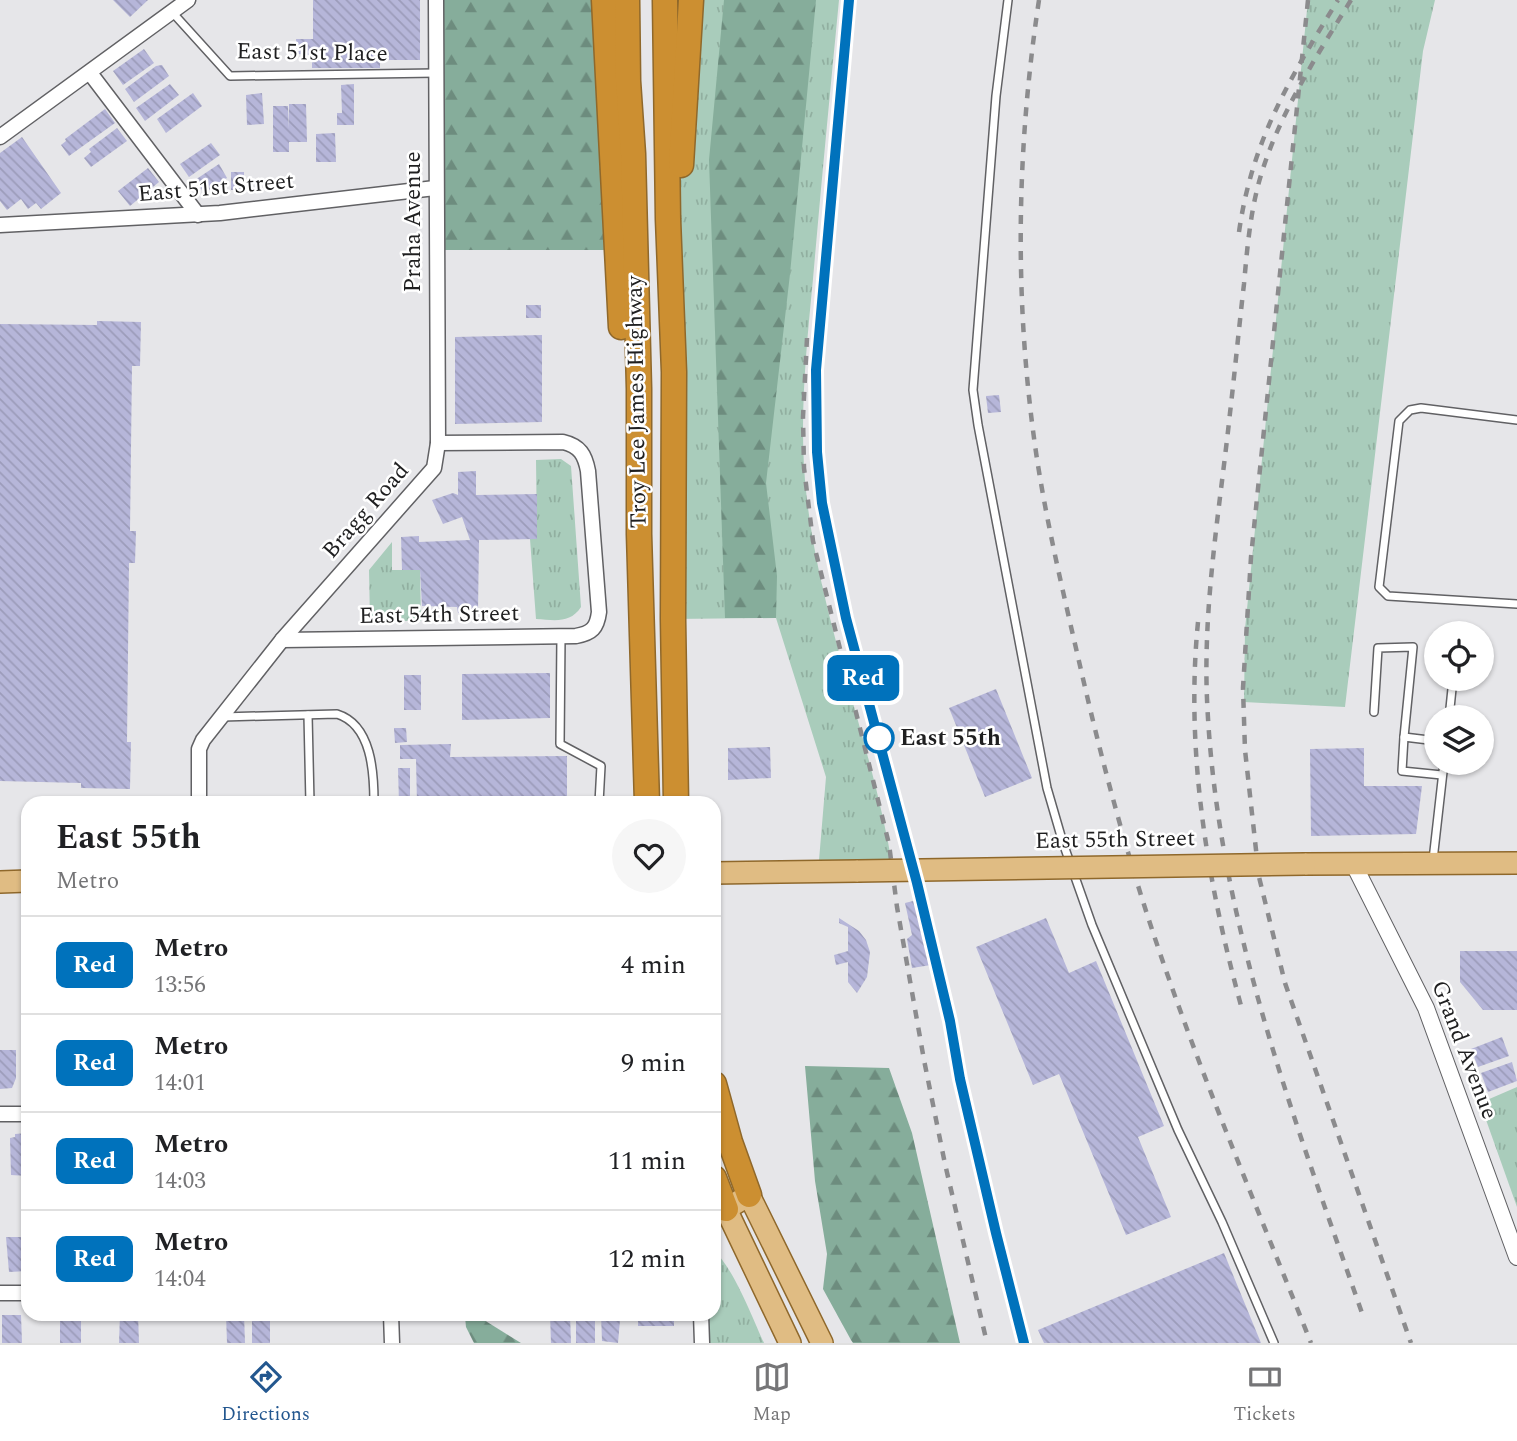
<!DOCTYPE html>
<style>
:root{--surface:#fff;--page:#f6f6f6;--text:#202124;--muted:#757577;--line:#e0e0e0;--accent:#23578f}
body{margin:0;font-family:Spectral,serif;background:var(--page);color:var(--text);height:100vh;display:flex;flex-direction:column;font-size:26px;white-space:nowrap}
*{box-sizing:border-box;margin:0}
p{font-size:23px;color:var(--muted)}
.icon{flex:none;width:38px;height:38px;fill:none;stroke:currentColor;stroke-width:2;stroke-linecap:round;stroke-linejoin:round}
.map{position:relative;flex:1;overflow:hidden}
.drawer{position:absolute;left:21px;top:796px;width:700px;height:525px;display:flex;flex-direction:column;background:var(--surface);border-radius:21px;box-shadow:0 2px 5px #0004}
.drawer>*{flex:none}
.badge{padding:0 14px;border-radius:10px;font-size:24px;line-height:46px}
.controls{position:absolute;left:1424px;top:621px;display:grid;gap:14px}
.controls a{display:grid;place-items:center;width:70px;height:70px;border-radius:50%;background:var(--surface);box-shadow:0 2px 5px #0004;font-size:35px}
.map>.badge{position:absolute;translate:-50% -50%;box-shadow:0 0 0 4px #fff}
.round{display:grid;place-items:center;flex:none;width:74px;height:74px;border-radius:37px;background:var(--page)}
.headline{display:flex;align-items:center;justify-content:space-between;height:119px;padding:0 35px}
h1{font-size:33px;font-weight:700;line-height:52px}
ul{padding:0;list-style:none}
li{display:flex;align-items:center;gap:21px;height:98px;padding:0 35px;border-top:2px solid var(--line)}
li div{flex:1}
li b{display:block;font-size:26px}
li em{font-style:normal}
li .badge{min-width:77px;font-weight:700;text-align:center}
.tabs{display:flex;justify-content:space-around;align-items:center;height:98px;border-top:2px solid var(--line);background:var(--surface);font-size:19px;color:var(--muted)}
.tabs a{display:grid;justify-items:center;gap:4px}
.tabs .active{color:var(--accent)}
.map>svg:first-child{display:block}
.grass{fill:url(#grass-tufts)}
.forest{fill:url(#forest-firs)}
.building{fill:url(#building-back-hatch)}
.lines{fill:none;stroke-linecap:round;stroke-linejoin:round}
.service-casing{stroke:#616164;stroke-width:10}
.minor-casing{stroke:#616164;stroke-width:17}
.tertiary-casing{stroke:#616164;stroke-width:18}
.primary-casing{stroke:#8f682b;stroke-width:24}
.motorway-casing{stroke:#8f682b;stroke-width:27}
.service{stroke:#fff;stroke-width:7}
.minor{stroke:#fff;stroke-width:14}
.tertiary{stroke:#fff;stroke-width:16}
.primary{stroke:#e0bc83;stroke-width:21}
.motorway{stroke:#cc8f31;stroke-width:24}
.rail{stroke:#8b8b8d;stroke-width:4.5;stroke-dasharray:9 9;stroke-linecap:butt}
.primary-bridge-casing{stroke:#8f682b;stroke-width:24;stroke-linecap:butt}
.primary-bridge{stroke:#e0bc83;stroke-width:21}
.line-casing{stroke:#fff;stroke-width:16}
.line{stroke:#0072bc;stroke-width:10}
.stop-dot{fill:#fff;stroke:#0072bc;stroke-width:3.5}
.labels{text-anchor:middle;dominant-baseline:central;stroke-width:5;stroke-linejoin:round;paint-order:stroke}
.street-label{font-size:23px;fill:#1f1f20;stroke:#fff}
.stop-label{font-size:23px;font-weight:bold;fill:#1f1f20;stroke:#fff;text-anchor:start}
</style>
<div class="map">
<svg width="1517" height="1343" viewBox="0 0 1517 1343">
<defs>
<pattern id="grass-tufts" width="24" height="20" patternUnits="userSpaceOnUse" patternTransform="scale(1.75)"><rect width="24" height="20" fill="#a9ccbb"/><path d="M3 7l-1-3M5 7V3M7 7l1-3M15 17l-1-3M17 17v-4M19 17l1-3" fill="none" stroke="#91afa0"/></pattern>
<pattern id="forest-firs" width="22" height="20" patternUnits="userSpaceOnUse" patternTransform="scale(1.75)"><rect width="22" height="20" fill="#86ad9b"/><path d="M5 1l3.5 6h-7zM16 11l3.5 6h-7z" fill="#6d8c7e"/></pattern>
<pattern id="building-back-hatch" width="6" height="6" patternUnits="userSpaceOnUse" patternTransform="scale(1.75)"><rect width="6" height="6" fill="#b6b6d9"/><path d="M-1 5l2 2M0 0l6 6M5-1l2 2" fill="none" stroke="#9c9cba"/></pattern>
</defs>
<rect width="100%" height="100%" fill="#e6e6e9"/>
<!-- grass -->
<g class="grass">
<path d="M 691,0 L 839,0 C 830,93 821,186 813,279 C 806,352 798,427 807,500 C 822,626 873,745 893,870 L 818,872 L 826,777 L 776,618 L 673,619 L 674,372 L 680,175 Z"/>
<polygon points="1308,0 1435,0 1423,51 1345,707 1244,702 1245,629"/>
<path d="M 561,459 L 571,466 L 581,607 C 570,624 554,620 536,619 L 530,539 L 537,538 L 536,460 Z"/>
<polygon points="392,542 392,570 420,570 421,621 370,621 369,570"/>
<polygon points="1517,1087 1517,1207 1480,1103"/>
<path d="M 714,1251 C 733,1267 753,1319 764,1343 L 702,1343 L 701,1314 L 714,1314 Z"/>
</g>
<!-- forest -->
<g class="forest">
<polygon points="436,0 604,0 616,250 436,250"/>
<polygon points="724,0 816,0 790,274 766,483 777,576 776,618 725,618 709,160"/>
<polygon points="805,1066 889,1068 912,1133 960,1343 853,1343 851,1340 823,1289 827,1254 815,1181"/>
<polygon points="476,1315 521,1343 474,1343 466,1327 465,1317"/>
</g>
<!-- building -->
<g class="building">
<polygon points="113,0 148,0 130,17"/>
<polygon points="313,0 420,0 420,60 380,60 380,68 312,68 312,55 297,54 296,39 313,39"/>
<polygon points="144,49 154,63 123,85 113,71"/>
<polygon points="162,65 169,76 134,102 125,89 156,66"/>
<polygon points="170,84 179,95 145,121 136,108"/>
<polygon points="354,84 354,125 337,125 337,113 342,113 341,85"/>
<polygon points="193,93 202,106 166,133 157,119"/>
<polygon points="262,93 264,124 247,125 246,95"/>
<polygon points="289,104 306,104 307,142 289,142 289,152 273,152 273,106 288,106 289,129"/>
<polygon points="105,109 115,123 69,156 61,145 66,141 65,139"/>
<polygon points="117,128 127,141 91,167 84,158 91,152 89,149"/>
<polygon points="335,133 336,162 316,162 316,134"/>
<polygon points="22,137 61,193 41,209 36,203 28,209 21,199 7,210 0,201 0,153"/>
<polygon points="211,143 220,155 189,177 180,164"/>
<polygon points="219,164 227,178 204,193 195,180"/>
<polygon points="148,168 159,182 130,206 118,191"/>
<rect x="231" y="172" width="13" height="18"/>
<rect x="526" y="305" width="15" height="13"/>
<polygon points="97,321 141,322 140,366 132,366 130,531 136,531 135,563 129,563 127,742 131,742 130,789 81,788 81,783 0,781 0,324 97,325"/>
<polygon points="542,335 542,422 455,424 455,337"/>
<polygon points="999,395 1001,412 988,413 986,396"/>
<polygon points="476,471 476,495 537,494 537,539 479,540 478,611 458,613 457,607 422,606 420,570 402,570 401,537 419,536 419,542 470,540 462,517 443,524 432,500 453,493 458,495 458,472"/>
<polygon points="550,673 550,718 462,720 462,674"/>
<rect x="404" y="675" width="17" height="35"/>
<polygon points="996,689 1032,778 985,797 949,708"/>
<polygon points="394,728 406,728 407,742 395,743"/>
<polygon points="451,744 450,757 567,756 567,800 539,800 539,803 417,803 416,759 400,759 400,745"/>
<polygon points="770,747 771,778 728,780 728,748"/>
<polygon points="1364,748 1364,786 1422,786 1416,834 1311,836 1310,749"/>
<polygon points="398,768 410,768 410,803 399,803"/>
<polygon points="917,900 931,965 912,968 907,939 912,935 905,903"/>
<polygon points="839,918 859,931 866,940 870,952 867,977 857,993 848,982 848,962 836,965 834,955 848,951 848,927 839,923"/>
<polygon points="1046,918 1069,973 1096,961 1164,1126 1138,1137 1171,1217 1126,1235 1059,1074 1033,1085 976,947"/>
<rect x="24" y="937" width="4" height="61"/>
<polygon points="1460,951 1517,951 1517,1010 1483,1010 1460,982"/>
<polygon points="1502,1037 1509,1056 1478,1067 1471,1049"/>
<polygon points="0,1050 16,1050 16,1078 12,1088 0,1089"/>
<polygon points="1512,1062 1517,1081 1488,1092 1481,1073"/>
<polygon points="28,1133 28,1176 11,1175 10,1138 15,1137 15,1134"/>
<polygon points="6,1237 28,1237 28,1271 9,1272"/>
<polygon points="1224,1253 1261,1343 1044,1343 1038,1330"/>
<polygon points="120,1314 138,1314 139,1343 119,1343"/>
<polygon points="226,1314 244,1314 245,1343 227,1343"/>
<rect x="252" y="1314" width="18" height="29"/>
<polygon points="550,1314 570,1314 571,1343 551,1343"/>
<polygon points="595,1314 595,1343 576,1343 576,1315"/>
<polygon points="601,1314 613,1314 613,1320 620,1320 618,1343 602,1341"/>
<rect x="638" y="1314" width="36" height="12"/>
<polygon points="2,1315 21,1315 22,1343 2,1343"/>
<rect x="60" y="1317" width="21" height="26"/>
</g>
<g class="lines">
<!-- service casing -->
<g class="service-casing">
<g id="service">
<polyline points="1008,0 996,96 973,390 978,425 1047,788 1063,843 1092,925 1178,1130 1222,1222 1274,1343"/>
<polyline points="172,12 230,76 436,73"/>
<polyline points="1517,420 1421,408 1410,410 1399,421 1379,587 1388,596 1517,604"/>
<polyline points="561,636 560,744 601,766 599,803"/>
<polyline points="1374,712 1378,648 1413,647 1404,737"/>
<polyline points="308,715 310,803"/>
<path d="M 222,717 L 337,714 C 372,725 374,773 374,803"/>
<polyline points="1449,718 1453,679"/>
<polyline points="1437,741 1404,737 1402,771 1442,775"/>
<polyline points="1433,860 1444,763"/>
</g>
</g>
<!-- minor casing -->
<g class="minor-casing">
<g id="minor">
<polyline points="90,73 198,215"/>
<polyline points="0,137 188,0"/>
<polyline points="0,225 220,213 435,188"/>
<path d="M 282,640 L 576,636 C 592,633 597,628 599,612 L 588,471 C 585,455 580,446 563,442 L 438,443"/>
<polyline points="199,803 199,749 203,740 282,640 434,468 438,443 436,0"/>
<polyline points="0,1114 28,1114"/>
<polyline points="0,1293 28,1293"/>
<polyline points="391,1314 392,1343"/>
<polyline points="701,1314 702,1343"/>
</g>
</g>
<!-- tertiary casing -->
<g class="tertiary-casing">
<polyline id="tertiary" points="1354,865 1426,1008 1517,1257"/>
</g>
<!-- primary casing -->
<g class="primary-casing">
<g id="primary">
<polyline points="1305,864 1517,863"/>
<polyline points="714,873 858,871"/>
<polyline points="0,882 28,881"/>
<polyline points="726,1209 790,1343"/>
<polyline points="714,1212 726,1209 749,1195 822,1343"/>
</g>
</g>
<!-- motorway casing -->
<g class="motorway-casing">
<g id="motorway">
<polyline points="604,0 621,327"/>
<polyline points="627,0 628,81 633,154 639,389 639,534 647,803"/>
<polyline points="665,0 668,219 674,372 673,619 676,803"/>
<polyline points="681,165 691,0"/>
<polyline points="714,1084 730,1142 749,1195"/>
<polyline points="714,1178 726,1209"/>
</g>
</g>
<!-- service -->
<use href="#service" class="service"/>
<!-- minor -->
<use href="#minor" class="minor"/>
<!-- tertiary -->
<use href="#tertiary" class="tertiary"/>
<!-- primary -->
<use href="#primary" class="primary"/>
<!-- motorway -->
<use href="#motorway" class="motorway"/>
<!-- rail -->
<g class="rail">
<polyline points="849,0 815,370 817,452 822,504 846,618 911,859 950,1021 960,1079 996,1233 1025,1343"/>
<path d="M 1039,0 C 1016,152 1014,306 1037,459 C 1048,530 1065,600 1081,670 C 1105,775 1133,878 1169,979 C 1212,1102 1263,1222 1311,1343"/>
<polyline points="1308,0 1251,557 1243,688 1245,750 1259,877 1285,983 1411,1343"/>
<path d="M 1351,0 C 1316,57 1277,117 1259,182 C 1250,215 1247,250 1244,284 C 1239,327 1235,370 1230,413 C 1220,507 1203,604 1207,699 C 1216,913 1292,1113 1362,1313"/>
<path d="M 1239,232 C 1252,140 1290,78 1338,0"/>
<polyline points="807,338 803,417 804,468 813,541 889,844 897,907 924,1060 945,1164 987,1343"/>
<path d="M 1198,622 C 1185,754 1208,886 1243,1013"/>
</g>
<!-- primary-bridge casing -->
<g class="primary-bridge-casing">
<polyline id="primary-bridge" points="858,871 1305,864"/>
</g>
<!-- primary-bridge -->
<use href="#primary-bridge" class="primary-bridge"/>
</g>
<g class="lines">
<!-- line casing -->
<g class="line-casing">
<polyline id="line" points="849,0 816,370 817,452 822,503 846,618 917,883 950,1021 960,1079 996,1233 1024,1343"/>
</g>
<!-- line -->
<use href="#line" class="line"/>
</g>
<!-- markers -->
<circle class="stop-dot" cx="879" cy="738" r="14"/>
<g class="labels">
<!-- street labels -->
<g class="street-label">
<text transform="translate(312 53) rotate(1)">East 51st Place</text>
<text transform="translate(216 188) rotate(-5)">East 51st Street</text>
<text transform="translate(413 222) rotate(-90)">Praha Avenue</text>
<text transform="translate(637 402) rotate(-91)">Troy Lee James Highway</text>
<text transform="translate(366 511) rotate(-49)">Bragg Road</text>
<text transform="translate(439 615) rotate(-1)">East 54th Street</text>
<text transform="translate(1115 840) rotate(-1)">East 55th Street</text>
<text transform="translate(1464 1050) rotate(69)">Grand Avenue</text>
</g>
<!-- stop labels -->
<g class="stop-label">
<text x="900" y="738">East 55th</text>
</g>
</g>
</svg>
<div class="controls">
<a><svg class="icon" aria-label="locate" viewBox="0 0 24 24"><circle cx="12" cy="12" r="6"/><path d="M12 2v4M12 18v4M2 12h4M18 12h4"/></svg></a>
<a><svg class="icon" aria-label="layers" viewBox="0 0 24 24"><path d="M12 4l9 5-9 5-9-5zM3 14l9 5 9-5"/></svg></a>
</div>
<b class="badge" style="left:863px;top:678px;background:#0072bc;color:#fff">Red</b>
<section class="drawer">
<div class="headline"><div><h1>East 55th</h1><p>Metro</p></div><a class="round"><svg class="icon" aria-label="heart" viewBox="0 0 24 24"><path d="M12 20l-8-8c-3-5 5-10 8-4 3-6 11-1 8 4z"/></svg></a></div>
<ul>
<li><span class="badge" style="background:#0072bc;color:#fff">Red</span><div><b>Metro</b><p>13:56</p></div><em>4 min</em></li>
<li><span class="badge" style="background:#0072bc;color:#fff">Red</span><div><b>Metro</b><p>14:01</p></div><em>9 min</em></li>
<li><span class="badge" style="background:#0072bc;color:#fff">Red</span><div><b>Metro</b><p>14:03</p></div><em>11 min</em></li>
<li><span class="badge" style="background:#0072bc;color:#fff">Red</span><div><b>Metro</b><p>14:04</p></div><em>12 min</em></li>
</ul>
</section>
</div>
<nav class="tabs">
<a class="active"><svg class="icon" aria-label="directions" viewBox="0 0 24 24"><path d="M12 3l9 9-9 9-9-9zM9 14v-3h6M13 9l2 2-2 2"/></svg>Directions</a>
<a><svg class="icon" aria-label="map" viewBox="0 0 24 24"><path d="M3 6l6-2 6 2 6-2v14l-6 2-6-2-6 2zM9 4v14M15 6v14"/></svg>Map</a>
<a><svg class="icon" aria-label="tickets" viewBox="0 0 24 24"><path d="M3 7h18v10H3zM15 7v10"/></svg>Tickets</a>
</nav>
